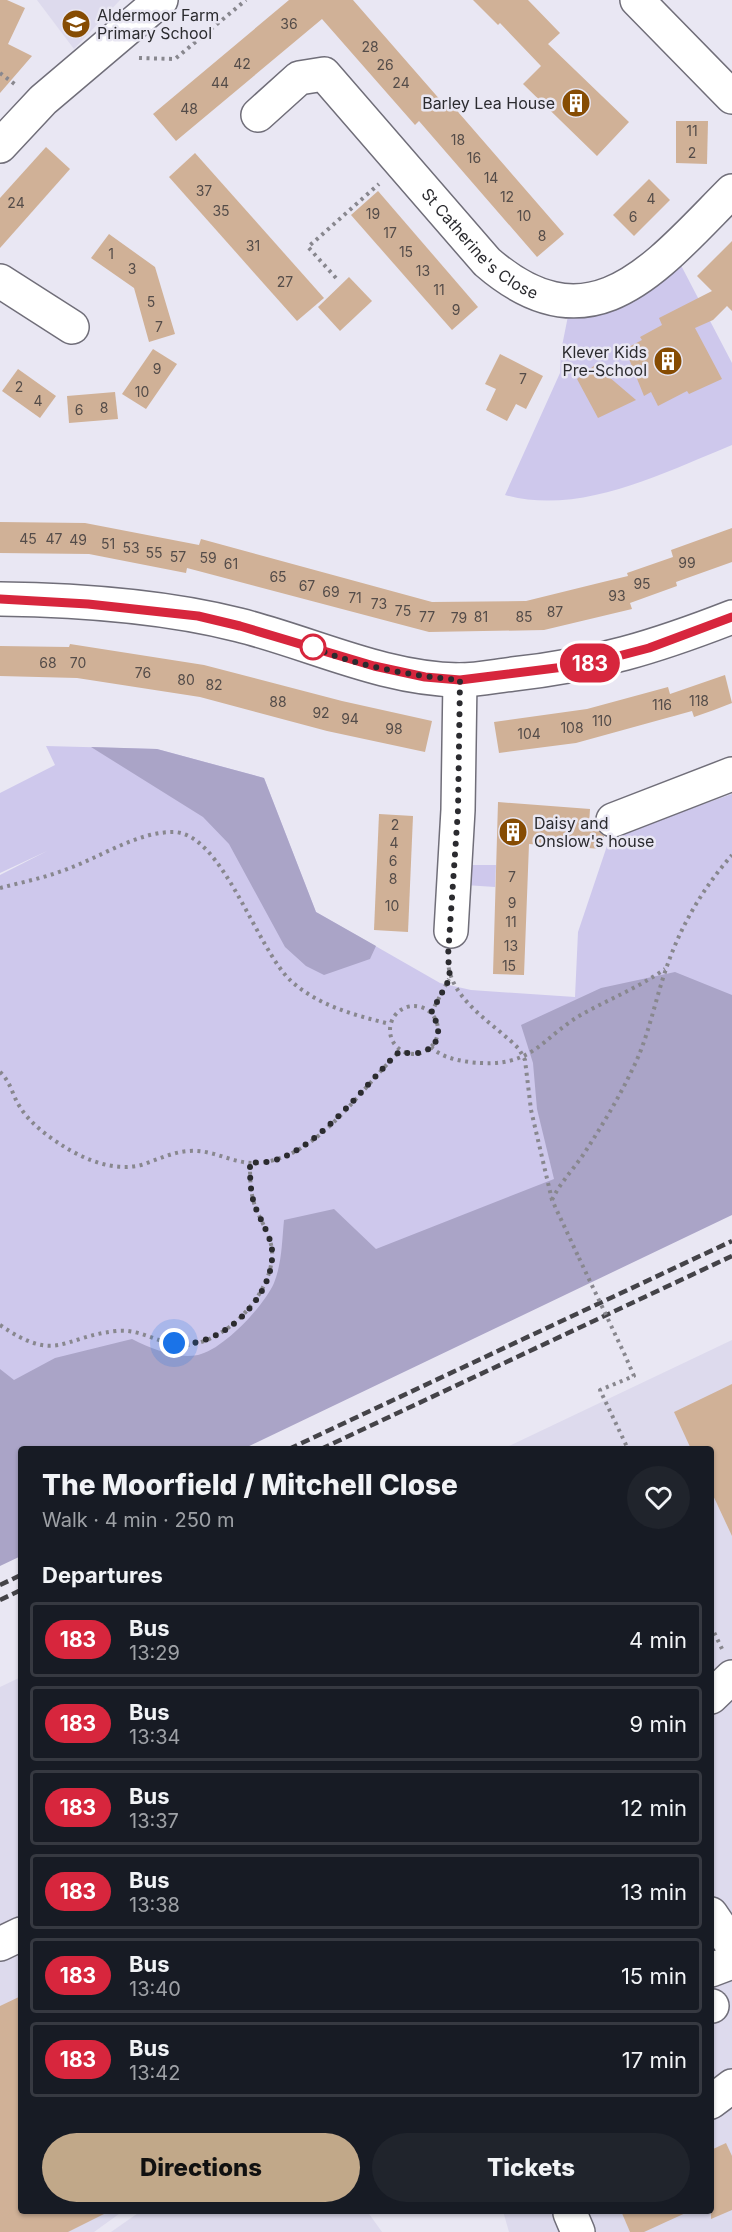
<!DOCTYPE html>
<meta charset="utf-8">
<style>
:root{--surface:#171b24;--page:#20242c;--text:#f1f3f6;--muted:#9ea1a6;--line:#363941;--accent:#c1a889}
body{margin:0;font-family:Inter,sans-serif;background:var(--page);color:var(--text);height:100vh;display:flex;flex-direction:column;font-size:22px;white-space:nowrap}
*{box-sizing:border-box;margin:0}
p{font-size:20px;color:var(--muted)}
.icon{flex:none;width:33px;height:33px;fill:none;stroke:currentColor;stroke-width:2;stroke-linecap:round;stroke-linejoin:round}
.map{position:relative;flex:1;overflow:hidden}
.side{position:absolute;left:18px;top:1446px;width:696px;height:768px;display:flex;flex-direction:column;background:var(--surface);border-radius:6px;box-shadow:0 2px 4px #0004}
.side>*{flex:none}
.badge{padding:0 12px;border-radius:20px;font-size:21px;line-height:39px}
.you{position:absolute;width:30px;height:30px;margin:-15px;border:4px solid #fff;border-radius:50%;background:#1a73e8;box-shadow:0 0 0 9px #1a73e833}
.map>.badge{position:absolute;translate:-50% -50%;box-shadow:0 0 0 3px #fff}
h2{padding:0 24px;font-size:22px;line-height:54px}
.round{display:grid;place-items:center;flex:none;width:63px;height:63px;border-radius:32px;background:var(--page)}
.head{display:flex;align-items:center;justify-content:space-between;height:102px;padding:0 24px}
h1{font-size:28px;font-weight:800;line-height:45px}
.button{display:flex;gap:12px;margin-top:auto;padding:12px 24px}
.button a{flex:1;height:69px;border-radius:36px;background:var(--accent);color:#111;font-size:24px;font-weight:800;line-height:69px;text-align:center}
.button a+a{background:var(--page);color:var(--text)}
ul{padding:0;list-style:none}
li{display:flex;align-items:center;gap:18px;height:75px;margin:0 12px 9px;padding:0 12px;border:3px solid var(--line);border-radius:6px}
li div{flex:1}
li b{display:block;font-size:22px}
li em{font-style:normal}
li .badge{min-width:66px;font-weight:700;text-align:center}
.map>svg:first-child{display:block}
.built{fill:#dddaed}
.green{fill:#cec8ec}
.forest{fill:#aaa4c7}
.building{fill:#d0b197}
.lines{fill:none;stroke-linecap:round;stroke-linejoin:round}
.minor-casing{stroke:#706e79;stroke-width:36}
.path{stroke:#88878e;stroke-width:4;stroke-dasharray:3 4.5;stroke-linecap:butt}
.minor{stroke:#fff;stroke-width:33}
.rail{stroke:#444348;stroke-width:4.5;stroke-dasharray:9 4.5;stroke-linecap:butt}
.path-bridge{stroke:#88878e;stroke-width:4;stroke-dasharray:3 4.5;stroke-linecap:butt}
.line-casing{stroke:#fff;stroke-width:14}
.line{stroke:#d7263d;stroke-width:9}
.walk{stroke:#2b2b2f;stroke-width:6;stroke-dasharray:0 10.8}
.stop-dot{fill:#fff;stroke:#d7263d;stroke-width:3}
.labels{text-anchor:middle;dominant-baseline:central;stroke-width:5;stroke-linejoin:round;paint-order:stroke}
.number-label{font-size:14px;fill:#544c49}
.poi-label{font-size:16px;fill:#2b2b2f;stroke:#e9e7f3;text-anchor:start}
.street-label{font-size:16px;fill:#2b2b2f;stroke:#e9e7f3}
</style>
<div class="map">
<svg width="732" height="2232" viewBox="0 0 732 2232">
<rect width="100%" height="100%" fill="#e9e7f3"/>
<!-- built -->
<g class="built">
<polygon points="37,0 120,0 74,49"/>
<polygon points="732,1340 732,2232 509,2232 503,2211 711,2211 711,1449 503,1449"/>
<polygon points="21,1677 21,2211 123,2211 94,2232 0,2232 0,1687"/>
<polygon points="141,2211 367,2211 382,2232 111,2232"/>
</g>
<!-- green -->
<g class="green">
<path d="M 673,250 L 732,363 L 732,445 C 663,473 581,516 505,495 L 560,373 L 561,351 L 571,301 Z"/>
<polygon points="46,746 157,749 264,778 316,912 440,983 471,990 575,997 578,932 610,837 732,794 732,1213 21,1449 0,1560 0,875 47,851 0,873 0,793 55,765"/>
<polygon points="466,865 496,865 495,887 465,885"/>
</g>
<!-- forest -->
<g class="forest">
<polygon points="91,747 157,749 264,778 316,912 376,946 370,959 324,975 306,966 285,947 229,844 203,817"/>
<path d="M 675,972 L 732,995 L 732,1215 L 243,1449 L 21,1449 L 21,1556 L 0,1566 L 0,1369 L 14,1380 L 55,1358 L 132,1339 C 152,1349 175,1359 198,1355 C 223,1350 264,1306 274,1283 C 282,1263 282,1241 284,1220 L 334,1209 L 376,1249 L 554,1179 L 537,1109 L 533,1063 L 521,1025 L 601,988 Z"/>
</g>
<!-- building -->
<g class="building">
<polygon points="0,0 7,0 25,8 8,44 32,56 0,93"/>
<polygon points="289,0 353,0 442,102 446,98 564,234 537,257 419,121 415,125 322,19 176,141 153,114"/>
<polygon points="473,0 528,0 560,33 548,44 629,122 597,156 523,84 541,66 500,23 498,25"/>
<polygon points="676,121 708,121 707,164 676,163"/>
<polygon points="46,147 70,169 0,248 0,198"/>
<polygon points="195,153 324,298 297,321 169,177"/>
<polygon points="649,179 670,200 634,236 613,215"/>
<polygon points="378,191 478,307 452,330 351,215"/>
<polygon points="109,234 155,267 175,334 149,342 134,288 91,258"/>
<polygon points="732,241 732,311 727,306 713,320 695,328 722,379 689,394 687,391 658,406 651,392 644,396 625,349 642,340 640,337 662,325 659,318 712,291 697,276"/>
<polygon points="349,277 372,301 340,331 318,307"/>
<polygon points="153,349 177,364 146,409 122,394"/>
<polygon points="500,354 543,376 526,409 516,404 507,421 486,410 496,389 485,384"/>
<polygon points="595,365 636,400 598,418 577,379"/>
<polygon points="18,369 56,396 40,418 2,391"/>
<polygon points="115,392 118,419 69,423 67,396"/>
<polygon points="0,522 85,523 199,545 201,539 432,602 526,601 603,582 628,576 627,573 673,557 671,550 732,528 732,562 676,582 677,586 630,603 632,609 544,630 429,632 187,568 186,573 89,554 0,553"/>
<polygon points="70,644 204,665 342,701 432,721 425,752 327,731 200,697 77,678 0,676 0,646 69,647"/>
<polygon points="725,675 732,703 714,710 694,717 692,711 576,743 499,753 494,722 587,709 668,687 670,694"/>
<polygon points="498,802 590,809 589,825 595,826 604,836 602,849 529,844 524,975 493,974"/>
<polygon points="379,814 413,816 408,932 374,930"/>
<polygon points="732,1384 732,1536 711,1491 711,1449 691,1449 674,1412"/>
<polygon points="21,1996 21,2211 110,2211 68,2232 0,2232 0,2006"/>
<polygon points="726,2143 732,2156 732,2210 711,2219 711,2150"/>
<polygon points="621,2211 690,2211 644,2232 630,2232"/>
</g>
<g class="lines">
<!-- minor casing -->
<g class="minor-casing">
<g id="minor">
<polyline points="637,0 732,97"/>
<path id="s1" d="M 258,115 L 299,78 L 324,74 L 487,262 C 592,353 657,266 732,191"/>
<polyline points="0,146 43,100 161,0"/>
<polyline points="0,281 72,327"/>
<path d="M 0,599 C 77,600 164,606 239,625 C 311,643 383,679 459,680 C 477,680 496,676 513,674 C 596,665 655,647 732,617"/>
<polyline points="613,820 732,774"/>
<polyline points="451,931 458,810 460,680"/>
<polyline points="711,1697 732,1677"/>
<polyline points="711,1914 732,1945"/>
<polyline points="0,1944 21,1934"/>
<polyline points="711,1970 732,1962"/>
<polyline points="711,2006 712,2006"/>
<polyline points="711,2102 732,2086"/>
<polyline points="572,2211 570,2213 578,2232"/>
</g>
</g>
<!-- path -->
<g class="path">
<polyline points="139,58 175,59 246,0"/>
<polyline points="0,73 16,85"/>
<polyline points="336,278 308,247 379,184"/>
<path d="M 0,888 C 23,882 48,877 70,868 C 102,856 138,832 173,832 C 222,832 256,948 291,981 C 319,1006 354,1015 390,1024"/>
<path d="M 448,960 C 449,1000 494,1023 519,1049 L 525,1060 L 531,1110 L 552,1200 L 579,1258"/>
<circle cx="414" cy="1030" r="24"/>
<polyline points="431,1013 449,979"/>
<path d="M 431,1047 C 441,1057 456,1060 469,1062 C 536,1070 540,1036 588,1011 C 614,997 641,986 665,969"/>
<path d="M 0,1072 C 11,1082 12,1095 20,1107 C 29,1122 46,1135 60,1144 C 83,1159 113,1172 141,1165 C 157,1160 172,1152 189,1151 C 213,1149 233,1164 256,1163 C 317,1160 360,1089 400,1051"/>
<path d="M 552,1200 C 560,1183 572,1171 583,1155 C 602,1126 620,1096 635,1064 C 649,1034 655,1001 666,969 C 680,927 703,888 732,855"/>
<path d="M 0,1325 C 57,1364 61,1337 116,1331 C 142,1328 163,1347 188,1345 C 228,1341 275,1291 272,1250 C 270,1233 259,1219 254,1203 C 250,1190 250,1176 250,1162"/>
<polyline points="624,1353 634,1376 600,1390 628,1449"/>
<polyline points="711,1626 723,1651"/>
</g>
<!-- minor -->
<use href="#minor" class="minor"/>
<!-- rail -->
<g class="rail">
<polyline points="289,1449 732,1241"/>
<polyline points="321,1449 732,1256"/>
<polyline points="0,1585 21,1575"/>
<polyline points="0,1600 21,1590"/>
</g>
<!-- path-bridge -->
<polyline class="path-bridge" points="579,1258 624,1353"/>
</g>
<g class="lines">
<!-- line casing -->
<g class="line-casing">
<polyline id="line" points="0,599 88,604 198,616 240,626 374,666 425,677 460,680 588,664 649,648 732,617"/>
</g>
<!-- line -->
<use href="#line" class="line"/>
<!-- walk -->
<path class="walk" d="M 174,1343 C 220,1351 276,1296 272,1250 C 270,1233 259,1219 254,1203 C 250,1190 250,1176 250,1162 C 305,1171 364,1084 400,1051 C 428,1061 450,1038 431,1013 L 450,978 L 448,956 L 458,810 L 460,680 C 414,676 354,666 313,647"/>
</g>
<!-- icons -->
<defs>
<g id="school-disc" transform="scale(1.5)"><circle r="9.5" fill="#864c03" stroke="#e9e7f3"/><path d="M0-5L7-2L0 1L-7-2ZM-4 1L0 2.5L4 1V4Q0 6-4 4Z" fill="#fff"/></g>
<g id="building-disc" transform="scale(1.5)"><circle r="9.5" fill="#864c03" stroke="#e9e7f3"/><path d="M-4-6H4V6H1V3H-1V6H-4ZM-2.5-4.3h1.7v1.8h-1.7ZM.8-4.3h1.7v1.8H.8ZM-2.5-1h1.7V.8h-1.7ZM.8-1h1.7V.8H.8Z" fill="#fff"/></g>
</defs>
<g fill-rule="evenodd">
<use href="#school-disc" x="76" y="24"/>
<use href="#building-disc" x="576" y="103"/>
<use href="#building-disc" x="668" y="361"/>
<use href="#building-disc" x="513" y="832"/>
</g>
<!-- markers -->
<circle class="stop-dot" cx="313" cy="647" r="12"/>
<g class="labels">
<!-- number labels -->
<g class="number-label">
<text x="289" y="23">36</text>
<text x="370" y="46">28</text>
<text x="242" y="63">42</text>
<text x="385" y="64">26</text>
<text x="220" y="82">44</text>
<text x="401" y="82">24</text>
<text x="189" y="108">48</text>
<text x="692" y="130">11</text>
<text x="458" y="139">18</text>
<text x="692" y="152">2</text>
<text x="474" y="157">16</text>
<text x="491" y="177">14</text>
<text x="204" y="190">37</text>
<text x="507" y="196">12</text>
<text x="651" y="198">4</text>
<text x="16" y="202">24</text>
<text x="221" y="210">35</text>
<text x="373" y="213">19</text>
<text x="524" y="215">10</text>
<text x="633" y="216">6</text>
<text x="390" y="232">17</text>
<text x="542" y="235">8</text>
<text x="253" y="245">31</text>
<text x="406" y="251">15</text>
<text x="111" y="253">1</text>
<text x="132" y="268">3</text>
<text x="423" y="270">13</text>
<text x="285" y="281">27</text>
<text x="439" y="289">11</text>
<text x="151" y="301">5</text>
<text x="456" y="309">9</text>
<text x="159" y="326">7</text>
<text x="157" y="368">9</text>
<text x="523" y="378">7</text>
<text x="19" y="386">2</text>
<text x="142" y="391">10</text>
<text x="38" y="400">4</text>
<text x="104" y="407">8</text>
<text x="79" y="409">6</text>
<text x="28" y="538">45</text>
<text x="54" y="538">47</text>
<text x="78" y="539">49</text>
<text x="108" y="543">51</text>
<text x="131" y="547">53</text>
<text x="154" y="552">55</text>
<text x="178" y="556">57</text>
<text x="208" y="557">59</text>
<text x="687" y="562">99</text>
<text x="231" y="563">61</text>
<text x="278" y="576">65</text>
<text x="642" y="583">95</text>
<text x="307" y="585">67</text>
<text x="331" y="591">69</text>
<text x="617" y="595">93</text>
<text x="355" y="597">71</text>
<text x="379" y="603">73</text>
<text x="403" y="610">75</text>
<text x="555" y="611">87</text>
<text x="427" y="616">77</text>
<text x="481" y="616">81</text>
<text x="524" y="616">85</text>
<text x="459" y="617">79</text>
<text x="48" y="662">68</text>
<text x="78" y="662">70</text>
<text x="143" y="672">76</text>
<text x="186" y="679">80</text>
<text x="214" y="684">82</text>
<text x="699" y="700">118</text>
<text x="278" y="701">88</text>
<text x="662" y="704">116</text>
<text x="321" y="712">92</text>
<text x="350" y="718">94</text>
<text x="602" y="720">110</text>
<text x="572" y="727">108</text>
<text x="394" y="728">98</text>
<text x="529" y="733">104</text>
<text x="395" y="824">2</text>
<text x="394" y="842">4</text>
<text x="393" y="860">6</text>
<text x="512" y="876">7</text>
<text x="393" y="878">8</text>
<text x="512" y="902">9</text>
<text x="392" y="905">10</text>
<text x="511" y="921">11</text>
<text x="511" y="945">13</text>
<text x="509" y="965">15</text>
</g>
<!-- poi labels -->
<g class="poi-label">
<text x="97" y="15">Aldermoor Farm<tspan x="97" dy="18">Primary School</tspan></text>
<text x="555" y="103" text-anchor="end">Barley Lea House</text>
<text x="647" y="352" text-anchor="end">Klever Kids<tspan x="647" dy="18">Pre-School</tspan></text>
<text x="534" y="823">Daisy and<tspan x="534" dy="18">Onslow's house</tspan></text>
</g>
<!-- street labels -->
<g class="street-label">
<text stroke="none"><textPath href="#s1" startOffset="312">St Catherine's Close</textPath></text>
</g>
</g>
</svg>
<div class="you" style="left:174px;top:1343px"></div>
<b class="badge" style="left:590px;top:663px;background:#d7263d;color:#fff">183</b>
<section class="side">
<div class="head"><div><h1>The Moorfield / Mitchell Close</h1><p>Walk · 4 min · 250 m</p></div><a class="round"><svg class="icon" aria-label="heart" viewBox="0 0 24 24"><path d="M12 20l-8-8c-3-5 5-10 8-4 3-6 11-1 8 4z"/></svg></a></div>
<h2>Departures</h2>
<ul>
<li><span class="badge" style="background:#d7263d;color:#fff">183</span><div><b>Bus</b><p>13:29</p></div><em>4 min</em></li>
<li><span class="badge" style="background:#d7263d;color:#fff">183</span><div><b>Bus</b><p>13:34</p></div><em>9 min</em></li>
<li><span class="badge" style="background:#d7263d;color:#fff">183</span><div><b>Bus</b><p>13:37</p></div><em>12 min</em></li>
<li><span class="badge" style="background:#d7263d;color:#fff">183</span><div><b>Bus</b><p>13:38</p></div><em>13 min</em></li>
<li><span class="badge" style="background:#d7263d;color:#fff">183</span><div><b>Bus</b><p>13:40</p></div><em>15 min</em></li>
<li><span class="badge" style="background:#d7263d;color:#fff">183</span><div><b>Bus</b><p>13:42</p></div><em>17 min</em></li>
</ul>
<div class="button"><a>Directions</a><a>Tickets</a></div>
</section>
</div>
